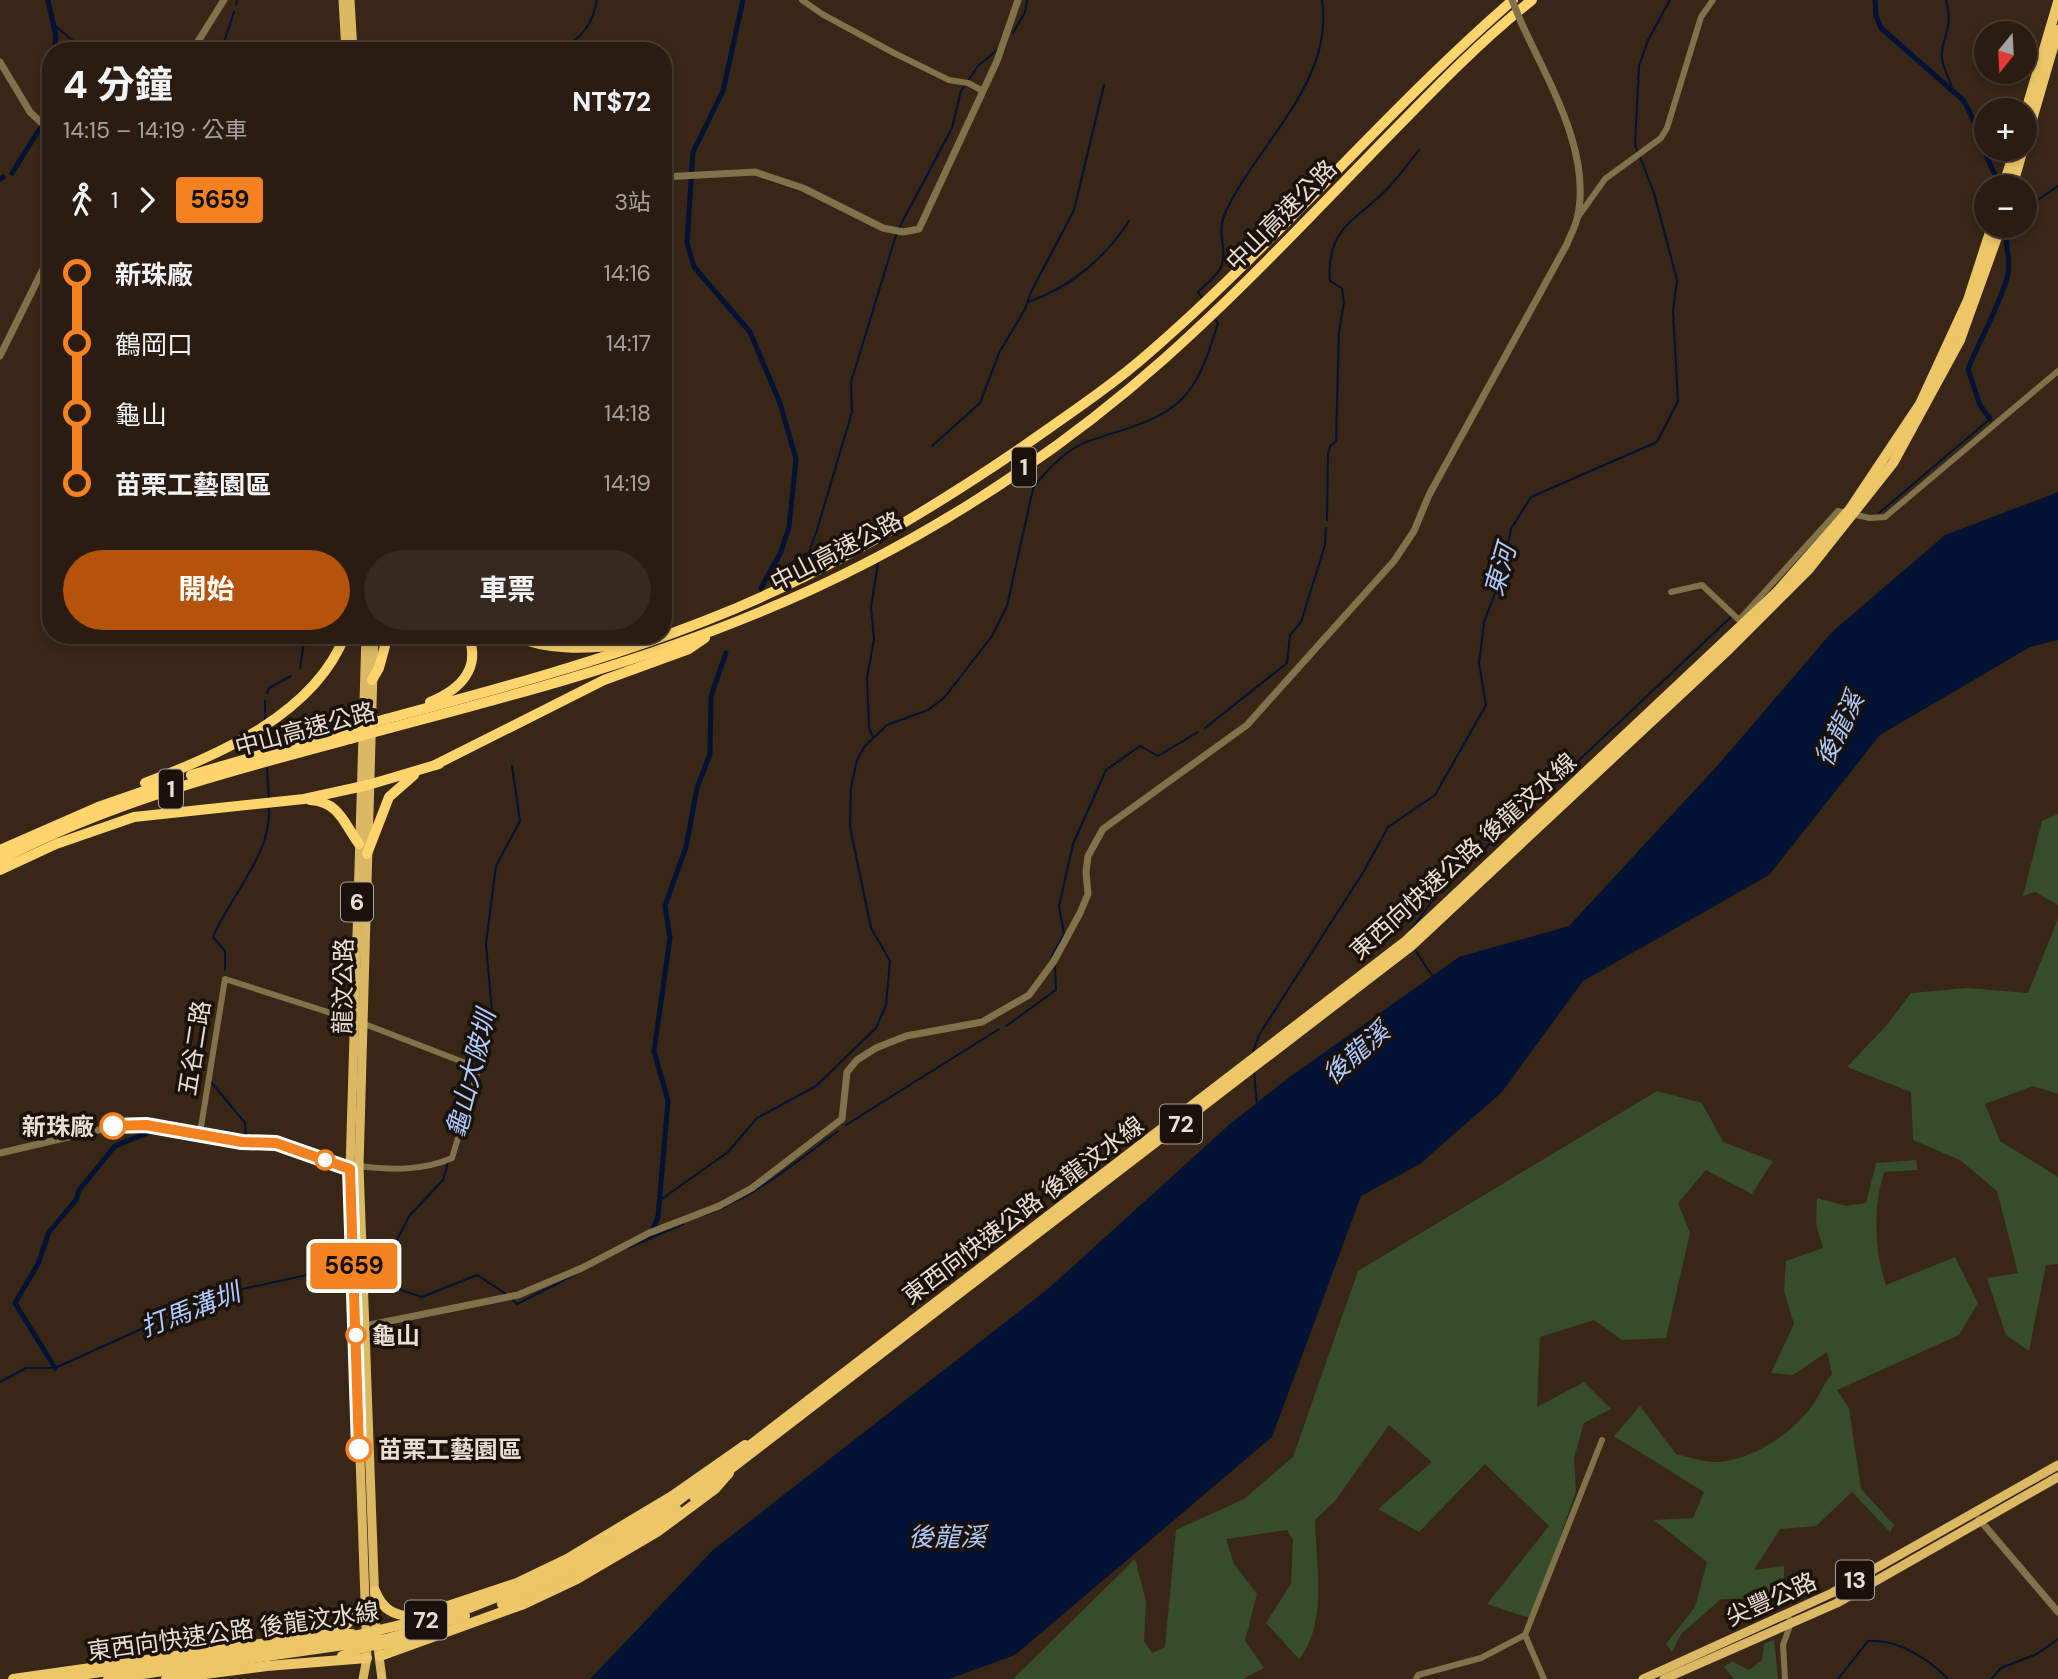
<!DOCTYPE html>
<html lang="zh-TW">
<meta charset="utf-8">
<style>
:root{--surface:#2a1c11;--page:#36291f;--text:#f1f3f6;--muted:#a5a19f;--line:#463a31;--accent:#b45309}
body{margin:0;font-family:"DM Sans","Noto Sans TC",sans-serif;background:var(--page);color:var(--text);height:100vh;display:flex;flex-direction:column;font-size:26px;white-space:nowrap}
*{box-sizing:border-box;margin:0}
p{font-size:23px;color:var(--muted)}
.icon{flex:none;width:38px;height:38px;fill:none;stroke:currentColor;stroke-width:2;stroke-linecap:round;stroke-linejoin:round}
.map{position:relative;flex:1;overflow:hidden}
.details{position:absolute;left:42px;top:42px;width:630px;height:602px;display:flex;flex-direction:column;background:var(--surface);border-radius:28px;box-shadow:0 4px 10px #0003,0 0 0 2px var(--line)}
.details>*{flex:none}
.badge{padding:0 14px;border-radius:5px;font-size:24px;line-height:46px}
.needle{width:46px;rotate:198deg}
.buttons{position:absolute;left:1974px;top:21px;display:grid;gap:14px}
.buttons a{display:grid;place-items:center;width:63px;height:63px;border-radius:50%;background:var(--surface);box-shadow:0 4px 10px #0003,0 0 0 2px var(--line);font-size:35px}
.map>.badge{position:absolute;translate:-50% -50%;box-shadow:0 0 0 4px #fff}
.legs{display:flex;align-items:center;gap:10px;height:77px;padding:0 21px;font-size:23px}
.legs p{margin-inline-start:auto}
.head{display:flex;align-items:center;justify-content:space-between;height:119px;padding:0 21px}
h1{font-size:38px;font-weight:700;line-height:52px}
.primary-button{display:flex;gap:14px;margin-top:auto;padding:14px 21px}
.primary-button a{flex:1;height:80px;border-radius:42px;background:var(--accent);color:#fff;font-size:28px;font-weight:700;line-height:80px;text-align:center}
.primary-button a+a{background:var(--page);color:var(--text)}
ul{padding:0 21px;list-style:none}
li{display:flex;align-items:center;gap:24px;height:70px;font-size:26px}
li i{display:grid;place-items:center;width:10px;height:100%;margin:0 9px;background:currentColor}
li i::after{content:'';width:18px;height:18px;margin:-9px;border:5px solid;border-radius:50%;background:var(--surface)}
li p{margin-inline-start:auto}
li:first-child i{background:linear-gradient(#0000 50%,currentColor 0)}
li:last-child i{background:linear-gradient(currentColor 50%,#0000 0)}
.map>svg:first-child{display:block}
.green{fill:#364c2a}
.water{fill:#041234}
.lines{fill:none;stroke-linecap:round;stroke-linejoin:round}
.stream{stroke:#041234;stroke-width:2}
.canal{stroke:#041234;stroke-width:5}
.minor{stroke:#82724b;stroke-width:6}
.tertiary{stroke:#82724b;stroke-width:7}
.primary{stroke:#dbb864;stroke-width:9}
.trunk{stroke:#edc668;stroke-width:10}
.motorway{stroke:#ffd46d;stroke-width:10}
.tertiary-bridge{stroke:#82724b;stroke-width:7}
.trunk-bridge{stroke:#edc668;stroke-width:10}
.motorway-bridge{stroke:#ffd46d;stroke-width:10}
.line-1-casing{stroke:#fff;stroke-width:16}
.line-1{stroke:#f58220;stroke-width:10}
.stop-1-dot{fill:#fff;stroke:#f58220;stroke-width:3.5}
.labels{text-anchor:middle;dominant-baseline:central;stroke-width:7;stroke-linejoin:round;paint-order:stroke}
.shield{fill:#19110a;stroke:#aba097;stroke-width:2}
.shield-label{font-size:23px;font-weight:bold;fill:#eaddd4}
.street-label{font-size:24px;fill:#eaddd4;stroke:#19110a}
.stop-label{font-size:24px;font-weight:bold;fill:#eaddd4;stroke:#19110a;text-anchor:start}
.water-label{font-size:26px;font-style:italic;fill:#adcaff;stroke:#19110a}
</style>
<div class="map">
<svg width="2058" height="1679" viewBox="0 0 2058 1679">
<rect width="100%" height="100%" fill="#382617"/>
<!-- green -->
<g class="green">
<polygon points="2058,814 2058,905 2035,892 2023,896 2042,821"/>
<polygon points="2058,919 2058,1094 2033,1086 1985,1104 2000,1141 2058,1177 2058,1264 2046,1265 2029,1351 2006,1335 1987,1278 2018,1273 1997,1191 1960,1160 1913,1140 1911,1092 1847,1067 1886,1026 1911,993 1967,988 2028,993"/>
<path d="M 1657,1091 L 1702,1103 L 1723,1142 L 1773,1161 L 1752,1194 L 1706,1170 L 1678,1203 L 1690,1233 L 1666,1338 L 1622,1340 L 1594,1320 L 1540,1337 L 1537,1407 L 1584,1382 L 1611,1409 L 1584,1423 L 1574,1458 L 1576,1491 L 1532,1619 L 1487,1604 L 1549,1526 L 1485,1464 L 1419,1532 L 1378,1509 L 1432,1462 L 1389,1425 L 1335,1501 L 1315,1520 C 1316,1563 1328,1624 1299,1659 L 1266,1623 L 1291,1584 L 1293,1540 L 1287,1530 L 1226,1539 L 1234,1564 L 1257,1594 L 1245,1641 L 1264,1668 L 1243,1679 L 1013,1679 L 1135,1559 L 1146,1601 L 1144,1641 L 1152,1653 L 1165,1647 L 1176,1530 L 1244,1499 L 1293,1457 L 1358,1271 Z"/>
<path d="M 1916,1160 L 1917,1170 L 1884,1172 C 1873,1207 1874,1250 1886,1285 L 1955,1257 L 1978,1303 L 1959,1335 L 1837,1390 L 1849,1408 L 1861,1489 L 1894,1525 L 1890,1532 L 1852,1492 L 1816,1526 L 1780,1529 L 1754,1570 L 1784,1566 L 1784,1588 L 1768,1598 L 1721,1599 L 1681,1634 L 1672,1652 L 1666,1644 L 1695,1607 L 1707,1562 L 1654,1520 L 1693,1518 L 1704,1492 L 1614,1436 L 1640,1406 L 1676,1454 C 1689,1457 1706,1463 1719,1462 C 1753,1459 1792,1434 1812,1406 C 1819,1396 1823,1385 1832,1374 L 1827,1352 L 1793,1375 L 1771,1373 L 1794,1324 L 1784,1291 L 1786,1261 L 1823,1248 L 1816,1224 L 1817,1198 L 1846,1206 L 1866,1203 L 1876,1163 Z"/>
<polygon points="1774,1640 1778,1679 1734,1679 1724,1667 1732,1661 1749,1670 1762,1660 1764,1644"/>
</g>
<!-- water -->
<polygon class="water" points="2058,492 2058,640 2030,647 1880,735 1769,875 1583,981 1502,1092 1420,1164 1361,1196 1272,1437 1015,1655 949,1679 590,1679 713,1550 1049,1288 1230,1124 1287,1079 1459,957 1569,926 1718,765 1832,632 1945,535"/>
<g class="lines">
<!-- stream -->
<g class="stream">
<path d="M 1946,0 C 1955,30 1939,41 1942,59 C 1943,70 1951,79 1952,91"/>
<polyline points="236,4 237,0"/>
<polyline points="53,24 85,51"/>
<polyline points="1013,33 1025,12 1027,0"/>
<polyline points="221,51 234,12"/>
<path d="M 541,51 C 551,45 560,47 569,43 C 586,36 594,16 597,0"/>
<polyline points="1638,152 1635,145 1639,66 1648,40 1670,0"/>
<polyline points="2025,209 2058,186"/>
<polyline points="898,230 952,128 961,91 978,66 997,50"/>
<path d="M 1203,299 L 1198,292 C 1206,284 1219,275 1222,264 C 1228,246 1215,235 1226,211 C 1258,143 1335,81 1322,0"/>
<path d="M 1028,302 C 1070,288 1105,258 1129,221"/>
<polyline points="932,446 980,403 999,353 1025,309 1031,292 1074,210 1104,85"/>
<polyline points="1879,513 1990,419"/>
<path d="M 1327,520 L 1328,454 L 1330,446 L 1336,441 L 1339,332 L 1344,302 L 1342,288 L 1330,281 C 1326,226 1357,221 1388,188 C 1399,176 1409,163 1419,150"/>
<polyline points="883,529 893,507"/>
<polyline points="766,578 809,552 817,530 852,412 851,382 896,235"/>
<polyline points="300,668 305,635"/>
<polyline points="267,693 269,688 291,676"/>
<polyline points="265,721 265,701"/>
<polyline points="1205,728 1287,663 1290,635 1301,622 1325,545 1326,528"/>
<polyline points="266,729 267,744"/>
<polyline points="873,737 869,728 867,678 874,639 871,608 878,562"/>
<polyline points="267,768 269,799"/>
<polyline points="1410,931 1439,892 1731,617"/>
<polyline points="1415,950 1433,977"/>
<polyline points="1052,956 1064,934 1059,906 1073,844 1106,770 1140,746 1158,756 1198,732"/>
<path d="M 225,970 L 225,951 L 213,937 C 230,896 272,854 269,808"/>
<polyline points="1006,1026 1056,990 1055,967"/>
<polyline points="1253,1052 1259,1035 1364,871 1388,827 1435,795 1486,705 1479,663 1484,622 1500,580 1511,529 1531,497 1657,442 1678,401 1673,311 1677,280 1654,193 1640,157"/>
<polyline points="475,1070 492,1011 486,944 496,866 520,821 512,766"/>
<polyline points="1254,1072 1257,1105"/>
<polyline points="212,1083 245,1123 246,1139"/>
<polyline points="469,1090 473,1076"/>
<polyline points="159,1125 164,1121 197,1127"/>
<polyline points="846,1125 999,1029"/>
<polyline points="203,1129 224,1135"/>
<path d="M 659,1201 L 728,1152 L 757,1118 L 816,1086 L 876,1028 L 886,1005 L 890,961 L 871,928 L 850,827 L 851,787 L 857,760 L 865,746 L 887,725 L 928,710 L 944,698 L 992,636 L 1007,606 L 1033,489 C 1044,472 1069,447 1089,441 C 1120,430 1157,423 1181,400 C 1202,379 1209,350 1218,323 L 1215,319"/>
<path d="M 705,1215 C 755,1197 796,1162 838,1131"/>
<polyline points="628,1248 683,1224"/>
<polyline points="367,1279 422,1297 477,1275 506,1294"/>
<polyline points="375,1281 410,1215 443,1180 448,1163"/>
<polyline points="513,1300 517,1304 576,1274"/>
<polyline points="0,1382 26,1368 55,1368 219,1294 325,1271 351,1276"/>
<path d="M 1838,1679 L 1868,1641 C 1897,1639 1928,1658 1948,1679"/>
<polyline points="1991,1679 2001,1668 2037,1654 2058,1639"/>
</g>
<!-- canal -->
<g class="canal">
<polyline points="48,0 56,36 54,51"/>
<polyline points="743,0 723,91 693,152 687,243 694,267 750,332 780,403 796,459 789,527 781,552 761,588"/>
<path d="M 1875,0 L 1876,16 L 1881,28 L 1963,100 C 1980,127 1984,162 2003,187"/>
<polyline points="12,173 49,114 46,70 51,61"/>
<polyline points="0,179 3,177"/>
<path d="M 1990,419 L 1980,405 L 1968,369 C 1980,339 1998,309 2007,278 C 2013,256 2002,248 2009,226"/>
<polyline points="650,1237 658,1217 668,1101 654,1051 670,938 665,906 686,847 697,788 710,754 711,696 726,653"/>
<polyline points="55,1368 15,1303 38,1264 49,1232 76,1200 79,1190 115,1146 150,1132"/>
</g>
<!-- minor -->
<g class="minor">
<polyline points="802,0 822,14 894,53 949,80 968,83 983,91"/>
<polyline points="1578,217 1605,179 1661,138 1667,128 1701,17 1713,0"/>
<polyline points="1671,592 1702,585 1739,620 1838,511 1870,518 1885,517 2058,371"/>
<polyline points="200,1133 225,979 353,1020"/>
<path d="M 359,1166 C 391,1170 423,1171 452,1158 L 477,1074 L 463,1062 L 362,1023"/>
<polyline points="1525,1635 1602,1440"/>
<polyline points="1525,1635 1544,1679"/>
<polyline points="1416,1679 1418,1675 1481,1658 1525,1635"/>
<polyline points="1785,1679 1783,1645 1791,1623 1787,1613"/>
</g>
<!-- tertiary -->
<g class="tertiary">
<polyline points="192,51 224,0"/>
<polyline points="0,62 30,112 51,132"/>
<polyline points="663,177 755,172 803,188 883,228 903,232 919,229 997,61 1018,0"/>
<polyline points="0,356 51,253"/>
<polyline points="0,1153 124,1124 200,1133 242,1142 276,1143 350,1169"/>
<path d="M 360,1327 L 518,1295 L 582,1268 L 649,1233 L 719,1206 L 752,1188 L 842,1119 L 847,1072 L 857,1060 L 876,1048 L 906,1036 L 982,1022 L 1029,995 L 1054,961 L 1080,913 L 1088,894 L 1086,872 L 1088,856 L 1103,829 L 1247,725 L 1394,561 L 1414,531 L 1429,495 L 1567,244 C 1570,236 1575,227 1577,219 C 1593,153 1547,80 1521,22"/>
<polyline points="1979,1519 2058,1612"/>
</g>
<!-- primary -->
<g class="primary">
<polyline points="343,0 346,51"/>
<polyline points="350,0 353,51"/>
<polyline points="374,635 359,1166 376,1633 382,1679"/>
<polyline points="363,1679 367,1658 350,1169 366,635"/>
<polyline points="1643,1679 1832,1593 2058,1465"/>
<polyline points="1664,1679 1837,1603 2058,1477"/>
</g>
<!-- trunk -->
<g class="trunk">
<polyline points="2025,114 2058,2"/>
<polyline points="2025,144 2058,30"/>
<polyline points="2003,187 2015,149"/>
<polyline points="2012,187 2023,149"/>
<path d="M 375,1591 C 383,1610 393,1615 413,1617"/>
<polyline points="406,1620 517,1583 567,1559 672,1496 745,1445"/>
<polyline points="331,1634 352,1634"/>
<polyline points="342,1656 366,1646 408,1642"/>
<polyline points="380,1656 524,1604 577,1579 657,1532 715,1489 729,1473"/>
<polyline points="13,1679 331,1634 348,1623 364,1603"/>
<polyline points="166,1679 267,1666 367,1658"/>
</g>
<!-- motorway -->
<g class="motorway">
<path d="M 511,635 C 550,651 586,650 627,643"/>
<polyline points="372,680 379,668 388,635"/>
<path d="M 430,702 C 459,690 482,669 468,635"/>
<path d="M 386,719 C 494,690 603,661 707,620 C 817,577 920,517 1018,450 C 1063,418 1108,389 1150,352 C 1277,242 1385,111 1513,0"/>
<path d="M 390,728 C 515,695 640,662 760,612 C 906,552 1046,464 1164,359 C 1237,294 1304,223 1371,154 C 1423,101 1474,46 1532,0"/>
<polyline points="435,765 604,680 689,649 705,638"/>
<polyline points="191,775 347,730"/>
<path d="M 145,783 C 218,755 315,714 345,635"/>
<path d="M 310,800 C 340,802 344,824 359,844"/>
<polyline points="0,850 98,807 176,780"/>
<polyline points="367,854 389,797 414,775"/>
<path d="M 0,860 C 110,802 230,771 350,739"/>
<polyline points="0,870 56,844 134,817 304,799 368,785 439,764"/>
</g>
<!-- tertiary-bridge -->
<polyline class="tertiary-bridge" points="1512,0 1521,22"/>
<!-- trunk-bridge -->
<g class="trunk-bridge">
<polyline points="694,1497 1411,946 1729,649 1809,569 1893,463 1960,340 2001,226"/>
<polyline points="502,1604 610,1553 677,1510"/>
<polyline points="50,1679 332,1641 464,1610 545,1578 607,1546 675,1503 1406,941 1777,592 1850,509 1920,404 1968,300 1992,226"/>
<polyline points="108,1679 386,1639 465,1616"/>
</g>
<!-- motorway-bridge -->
<g class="motorway-bridge">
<polyline points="347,730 386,719"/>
<polyline points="350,739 390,728"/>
</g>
</g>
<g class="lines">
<!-- line-1 casing -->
<g class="line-1-casing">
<polyline id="line-1" points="113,1126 146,1125 242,1142 276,1143 350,1169 359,1449"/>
</g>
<!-- line-1 -->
<use href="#line-1" class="line-1"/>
</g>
<!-- markers -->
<g class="stop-1-dot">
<circle cx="113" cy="1126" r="12"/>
<circle cx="325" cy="1160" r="9"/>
<circle cx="356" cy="1335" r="9"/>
<circle cx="359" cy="1449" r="12"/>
</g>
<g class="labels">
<!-- shield labels -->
<g class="shield">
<rect x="1012" y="447.5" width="24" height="39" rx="5"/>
<rect x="159" y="769.5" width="24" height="39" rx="5"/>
<rect x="341" y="882.5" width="32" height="39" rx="5"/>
<rect x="1160" y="1104.5" width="42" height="39" rx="5"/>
<rect x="1836" y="1560.5" width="38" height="39" rx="5"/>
<rect x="405" y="1600.5" width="42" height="39" rx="5"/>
</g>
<g class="shield-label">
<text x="1024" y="467">1</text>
<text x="171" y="789">1</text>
<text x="357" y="902">6</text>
<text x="1181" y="1124">72</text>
<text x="1855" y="1580">13</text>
<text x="426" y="1620">72</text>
</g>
<!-- street labels -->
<g class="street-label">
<text transform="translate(1281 215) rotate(-45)">中山高速公路</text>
<text transform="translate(836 551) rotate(-27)">中山高速公路</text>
<text transform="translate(305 729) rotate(-15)">中山高速公路</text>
<text transform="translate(1463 856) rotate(-42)">東西向快速公路 後龍汶水線</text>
<text transform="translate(343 986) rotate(-89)">龍汶公路</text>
<text transform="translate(194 1048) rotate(-81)">五谷二路</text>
<text transform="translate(1023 1210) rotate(-37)">東西向快速公路 後龍汶水線</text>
<text transform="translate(1771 1599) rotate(-24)">尖豐公路</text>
<text transform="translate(233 1631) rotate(-8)">東西向快速公路 後龍汶水線</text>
</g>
<!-- stop labels -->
<g class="stop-label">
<text x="94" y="1126" text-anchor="end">新珠廠</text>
<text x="372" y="1335">龜山</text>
<text x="378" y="1449">苗栗工藝園區</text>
</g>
<!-- water labels -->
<g class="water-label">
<text transform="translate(1500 570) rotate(-74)">東河</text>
<text transform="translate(1839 729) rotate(-64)">後龍溪</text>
<text transform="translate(1356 1053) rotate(-41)">後龍溪</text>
<text transform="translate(471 1074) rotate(-76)">龜山大陂圳</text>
<text transform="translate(190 1310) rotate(-21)">打馬溝圳</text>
<text x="947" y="1537">後龍溪</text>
</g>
</g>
</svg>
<div class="buttons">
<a><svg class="needle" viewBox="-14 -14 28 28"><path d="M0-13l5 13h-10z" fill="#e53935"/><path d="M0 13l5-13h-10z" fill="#a5a19f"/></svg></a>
<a>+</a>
<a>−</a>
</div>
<b class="badge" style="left:354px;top:1266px;background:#f58220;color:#111">5659</b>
<section class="details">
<div class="head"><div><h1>4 分鐘</h1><p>14:15 – 14:19 · 公車</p></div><b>NT$72</b></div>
<div class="legs"><svg class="icon" aria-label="walk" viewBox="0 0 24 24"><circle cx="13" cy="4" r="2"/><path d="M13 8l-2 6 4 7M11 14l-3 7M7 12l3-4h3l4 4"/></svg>1<svg class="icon" aria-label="forward" viewBox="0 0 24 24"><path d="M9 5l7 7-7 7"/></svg><b class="badge" style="background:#f58220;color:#111">5659</b><p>3站</p></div>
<ul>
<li><i style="color:#f58220"></i><b>新珠廠</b><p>14:16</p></li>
<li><i style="color:#f58220"></i><span>鶴岡口</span><p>14:17</p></li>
<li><i style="color:#f58220"></i><span>龜山</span><p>14:18</p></li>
<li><i style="color:#f58220"></i><b>苗栗工藝園區</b><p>14:19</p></li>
</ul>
<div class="primary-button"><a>開始</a><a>車票</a></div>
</section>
</div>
